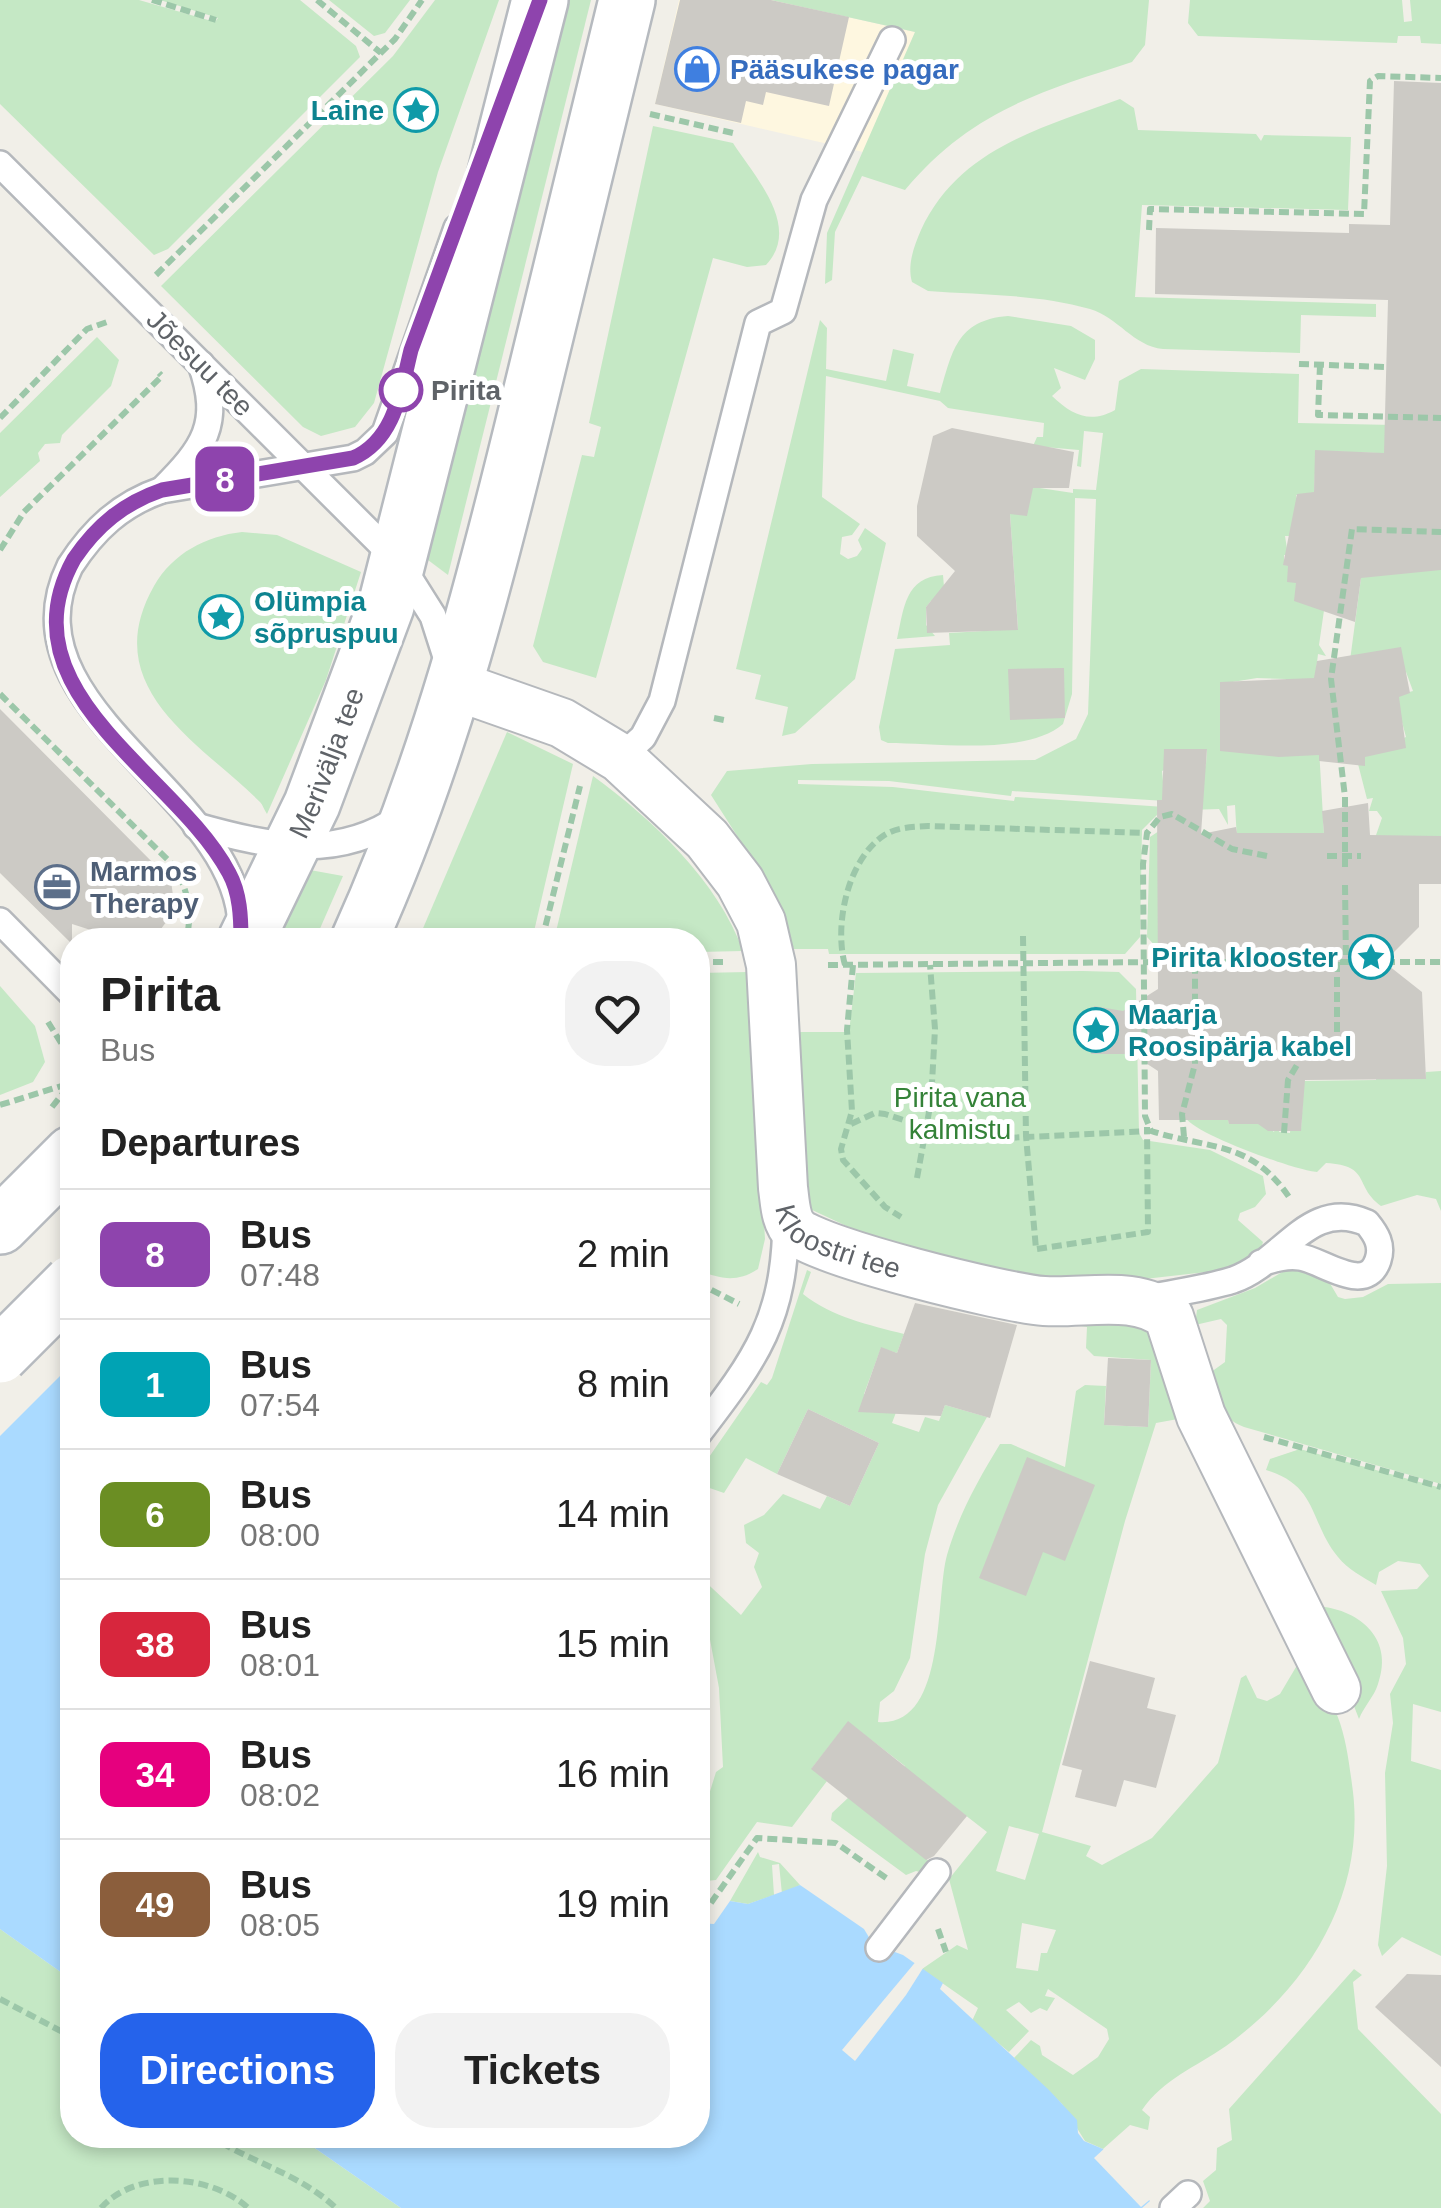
<!DOCTYPE html>
<meta charset="utf-8">
<style>
:root{--surface:#fff;--page:#f2f2f2;--text:#222;--muted:#767676;--line:#e0e0e0;--accent:#2563eb}
body{margin:0;font-family:Helvetica,sans-serif;background:var(--page);color:var(--text);height:100vh;display:flex;flex-direction:column;font-size:38px;white-space:nowrap}
*{box-sizing:border-box;margin:0}
p{font-size:32px;color:var(--muted)}
.icon{flex:none;width:55px;height:55px;fill:none;stroke:currentColor;stroke-width:2;stroke-linecap:round;stroke-linejoin:round}
.map{position:relative;flex:1;overflow:hidden}
.drawer{position:absolute;left:60px;top:928px;width:650px;height:1220px;display:flex;flex-direction:column;background:var(--surface);border-radius:40px;box-shadow:0 5px 15px #0003}
.drawer>*{flex:none}
.badge{padding:0 20px;border-radius:15px;font-size:35px;line-height:65px}
.map>.badge{position:absolute;translate:-50% -50%;box-shadow:0 0 0 5px #fff}
h2{padding:0 40px;font-size:38px;line-height:90px}
.round{display:grid;place-items:center;flex:none;width:105px;height:105px;border-radius:40px;background:var(--page)}
.headline{display:flex;align-items:center;justify-content:space-between;height:170px;padding:0 40px}
h1{font-size:48px;font-weight:700;line-height:75px}
.action{display:flex;gap:20px;margin-top:auto;padding:20px 40px}
.action a{flex:1;height:115px;border-radius:40px;background:var(--accent);color:#fff;font-size:40px;font-weight:700;line-height:115px;text-align:center}
.action a+a{background:var(--page);color:var(--text)}
ul{padding:0;list-style:none}
li{display:flex;align-items:center;gap:30px;height:130px;padding:0 40px;border-top:2px solid var(--line)}
li div{flex:1}
li b{display:block;font-size:38px}
li em{font-style:normal}
li .badge{min-width:110px;font-weight:700;text-align:center}
.map>svg:first-child{display:block}
.commercial{fill:#fef7e0}
.green{fill:#c5e8c5;fill-rule:evenodd}
.water{fill:#aadaff}
.pier{fill:#f1efe8}
.building{fill:#cccac5}
.lines{fill:none;stroke-linecap:round;stroke-linejoin:round}
.service-casing{stroke:#b5b8bc;stroke-width:30}
.minor-casing{stroke:#b5b8bc;stroke-width:52}
.secondary-casing{stroke:#b6babf;stroke-width:60}
.path{stroke:#9cc7a9;stroke-width:6;stroke-dasharray:10 5;stroke-linecap:butt}
.service{stroke:#fff;stroke-width:25}
.minor{stroke:#fff;stroke-width:48}
.secondary{stroke:#fff;stroke-width:55}
.secondary-bridge-casing{stroke:#b6babf;stroke-width:60;stroke-linecap:butt}
.secondary-bridge{stroke:#fff;stroke-width:55}
.line-casing{stroke:#fff;stroke-width:22}
.line{stroke:#8e44ad;stroke-width:15}
.stop-dot{fill:#fff;stroke:#8e44ad;stroke-width:5}
.labels{text-anchor:middle;dominant-baseline:central;stroke-width:10;stroke-linejoin:round;paint-order:stroke}
.shop-label{font-size:28px;font-weight:bold;fill:#366cbe;stroke:#fff;text-anchor:start}
.culture-label{font-size:28px;font-weight:bold;fill:#0d838f;stroke:#fff;text-anchor:end}
.street-label{font-size:28px;fill:#5f6368;stroke:#fff}
.stop-label{font-size:28px;font-weight:bold;fill:#5f6368;stroke:#fff;text-anchor:start}
.service-label{font-size:28px;font-weight:bold;fill:#4e5e75;stroke:#fff;text-anchor:start}
.park-label{font-size:28px;fill:#348238;stroke:#fff}
</style>
<div class="map">
<svg width="1441" height="2208" viewBox="0 0 1441 2208">
<rect width="100%" height="100%" fill="#f1efe8"/>
<!-- commercial -->
<polygon class="commercial" points="679,0 771,0 915,32 863,152 655,104"/>
<!-- green -->
<g class="green">
<polygon points="0,0 139,0 215,22 218,18 160,0 300,0 356,46 360,57 168,249 154,255 0,104"/>
<polygon points="329,0 410,0 385,33 374,36"/>
<polygon points="435,0 499,0 438,172 374,403 355,427 321,436 303,427 161,286 393,56"/>
<polygon points="569,0 591,0 448,575 428,560 428,555"/>
<path d="M 771,0 L 1149,0 L 1145,45 L 1132,62 C 1039,92 970,112 905,190 L 862,176 L 835,232 L 832,280 L 825,284 L 827,233 L 915,32 Z"/>
<polygon points="1190,0 1402,0 1404,22 1412,21 1410,0 1441,0 1441,44 1421,43 1420,36 1398,36 1397,43 1198,36 1188,23"/>
<path d="M 1120,99 L 1134,108 L 1138,130 L 1256,134 L 1261,141 L 1264,135 L 1351,137 L 1348,210 L 1142,205 L 1135,297 L 1376,304 L 1376,317 L 1301,315 L 1300,353 L 1163,349 C 1133,346 1118,317 1090,309 C 1038,294 981,295 928,291 L 912,282 C 907,265 914,246 921,230 C 959,148 1042,128 1120,99 Z"/>
<path d="M 653,126 L 733,143 C 755,177 802,227 766,265 L 747,267 L 713,258 L 596,678 L 543,662 L 533,646 L 582,455 L 594,457 L 601,427 L 589,423 Z"/>
<path d="M 1008,316 L 1071,326 L 1095,340 L 1095,359 L 1085,380 L 1054,368 L 1061,388 L 1052,396 C 1072,415 1090,424 1115,410 L 1119,381 L 1141,369 L 1299,374 L 1298,423 L 1441,426 L 1441,455 L 1316,451 L 1314,494 L 1296,495 L 1307,536 L 1285,536 L 1288,555 L 1284,555 L 1284,565 L 1330,569 L 1319,645 L 1326,656 L 1318,654 L 1315,680 L 1324,834 L 1237,840 L 1235,805 L 1227,806 L 1228,825 L 1219,809 L 1189,810 L 1206,764 L 1207,749 L 1162,771 L 1165,801 L 1012,791 L 1011,796 L 889,781 L 798,780 L 798,784 L 893,787 L 1014,801 L 1015,797 L 1165,807 L 1142,830 L 1140,937 L 1125,954 L 829,954 L 828,949 L 794,949 L 755,864 L 711,795 L 727,771 L 812,764 L 1035,760 L 1076,739 L 1088,714 L 1096,499 L 1075,498 L 1072,694 L 1063,724 C 1026,756 936,743 888,743 L 881,740 L 879,727 L 895,649 L 950,645 L 949,633 L 1018,629 L 1010,514 L 1033,487 L 1073,493 L 1073,489 L 1096,490 L 1103,433 L 1084,431 L 1081,467 L 1077,466 L 1079,450 L 1033,446 L 1037,437 L 1043,437 L 1044,423 L 948,408 L 940,401 L 826,376 L 822,497 L 860,524 L 852,535 L 842,537 L 840,554 L 848,559 L 857,556 L 862,549 L 858,540 L 865,528 L 886,543 L 855,679 L 795,733 L 782,736 L 788,707 L 755,699 L 761,675 L 736,669 L 820,320 L 827,328 L 826,369 L 886,381 L 893,349 L 914,354 L 907,386 L 940,393 C 952,353 956,320 1008,316 ZM 1257,678 L 1286,679 L 1288,712 L 1303,755 L 1272,756 L 1220,684 Z"/>
<polygon points="97,337 119,360 111,386 62,435 60,443 45,444 38,453 40,461 0,497 0,433"/>
<path d="M 242,532 L 277,535 L 361,572 L 326,680 L 267,814 C 264,810 263,805 260,802 C 201,743 96,688 154,586 C 173,553 206,536 242,532 Z"/>
<polygon points="1365,548 1441,548 1441,836 1375,838 1382,818 1377,811 1369,811 1373,798 1367,799 1357,760 1406,737 1395,696 1413,691 1406,672 1349,668"/>
<path d="M 943,575 L 945,599 L 931,601 L 926,607 L 926,625 L 935,636 L 897,639 C 904,608 905,577 943,575 Z"/>
<polygon points="507,732 573,764 532,940 418,940"/>
<path d="M 593,776 C 652,819 718,881 743,951 L 698,952 L 698,940 L 554,940 Z"/>
<polygon points="1165,827 1158,949 1147,937 1150,837"/>
<polygon points="310,870 343,876 315,940 277,940"/>
<polygon points="1083,971 1119,972 1136,989 1139,1133 1143,1140 1210,1150 1263,1176 1266,1194 1255,1207 1240,1213 1238,1220 1263,1242 1260,1251 1233,1269 1056,1289 885,1244 810,1209 802,1187 799,1032 849,1032 856,973"/>
<path d="M 748,972 L 765,1239 L 758,1269 C 737,1283 720,1279 698,1270 L 698,973 Z"/>
<polygon points="0,986 35,1026 45,1062 33,1082 0,1095"/>
<path d="M 1441,1071 L 1441,1211 L 1436,1199 L 1417,1195 L 1381,1206 C 1353,1185 1372,1166 1326,1163 L 1317,1172 C 1296,1171 1193,1133 1186,1118 L 1228,1116 L 1229,1124 L 1236,1124 L 1237,1117 L 1255,1116 L 1274,1132 L 1282,1103 L 1279,1132 L 1290,1133 L 1293,1095 L 1294,1130 L 1301,1129 L 1304,1081 L 1376,1080 L 1377,1072 L 1425,1079 L 1426,1072 Z"/>
<path d="M 1291,1267 L 1325,1275 L 1338,1297 L 1345,1299 L 1363,1297 L 1388,1284 L 1441,1283 L 1441,1484 L 1244,1427 C 1219,1417 1214,1399 1207,1375 L 1225,1362 L 1227,1325 L 1221,1319 L 1195,1325 L 1197,1310 L 1255,1288 Z"/>
<path d="M 807,1270 L 811,1272 L 803,1294 C 832,1317 869,1325 904,1334 L 897,1353 L 881,1348 L 864,1394 L 898,1407 L 892,1423 L 919,1432 L 925,1417 L 939,1421 L 945,1405 L 987,1417 L 938,1505 L 925,1554 L 910,1658 L 894,1691 L 880,1702 L 878,1722 C 947,1728 935,1598 947,1555 C 959,1514 978,1480 1000,1444 L 1011,1444 L 1065,1467 L 1076,1391 L 1085,1385 L 1106,1386 L 1104,1425 L 1148,1427 L 1151,1360 L 1094,1356 L 1086,1348 L 1087,1327 L 1063,1323 L 1069,1316 L 1148,1327 L 1178,1419 L 1156,1423 L 1125,1521 L 1042,1832 L 1091,1846 L 1086,1856 L 1102,1865 L 1152,1838 L 1218,1763 L 1241,1678 L 1246,1675 L 1257,1698 L 1267,1701 L 1280,1694 L 1299,1662 C 1342,1701 1346,1738 1353,1792 C 1365,1895 1308,1987 1226,2046 C 1196,2067 1163,2079 1142,2110 L 1150,2117 L 1148,2130 L 1130,2125 L 1103,2149 L 1085,2141 L 1062,2104 L 1014,2058 L 1031,2040 L 1040,2046 L 1042,2055 L 1073,2075 L 1098,2057 L 1109,2039 L 1107,2029 L 1048,1989 L 1045,1996 L 1055,1998 L 1047,2011 L 1040,2008 L 1031,2013 L 1019,2002 L 1006,2010 L 1029,2031 L 1009,2052 L 972,2021 L 978,2008 L 922,1969 L 957,1945 L 968,1950 L 949,1879 L 987,1832 L 951,1804 L 914,1849 L 935,1866 L 928,1874 L 916,1871 L 906,1875 L 831,1820 L 832,1813 L 849,1797 L 870,1812 L 905,1766 L 848,1722 L 812,1768 L 827,1781 L 792,1827 L 757,1822 L 716,1880 L 706,1881 L 698,1874 L 698,1830 L 716,1772 L 723,1767 L 719,1688 L 698,1575 L 741,1615 L 762,1587 L 754,1567 L 759,1553 L 746,1543 L 744,1525 L 764,1515 L 783,1494 L 820,1509 L 827,1496 L 850,1506 L 879,1443 L 808,1409 L 777,1474 L 746,1458 L 724,1493 L 698,1484 L 698,1473 L 761,1382 L 767,1385 L 772,1378 ZM 1009,1826 L 1039,1834 L 1025,1880 L 996,1871 ZM 1022,1923 L 1056,1930 L 1047,1953 L 1041,1953 L 1038,1971 L 1016,1968 Z"/>
<path d="M 1300,1449 L 1441,1488 L 1441,1712 L 1413,1704 L 1411,1761 L 1441,1770 L 1441,1956 L 1402,1937 L 1382,1956 L 1378,1945 L 1387,1866 L 1385,1773 L 1393,1723 L 1390,1694 L 1406,1664 L 1403,1638 L 1381,1591 L 1417,1589 L 1429,1576 L 1420,1564 L 1398,1561 L 1379,1572 L 1376,1585 C 1363,1577 1347,1569 1338,1557 C 1309,1522 1319,1486 1266,1470 L 1270,1459 Z"/>
<path d="M 1315,1606 C 1357,1608 1395,1637 1378,1684 C 1374,1697 1364,1706 1359,1719 Z"/>
<polygon points="758,1852 760,1857 780,1863 800,1885 782,1894 779,1864 772,1865 774,1895 748,1904 730,1901"/>
<polygon points="0,1929 72,1980 72,2135 296,2135 401,2208 0,2208"/>
<polygon points="1354,1969 1362,1975 1353,1982 1358,2029 1441,2114 1441,2208 1203,2208 1210,2201 1203,2181 1216,2170 1217,2148 1232,2140 1229,2109"/>
</g>
<!-- water -->
<g class="water">
<polygon points="0,1288 72,1360 72,1980 0,1929"/>
<polygon points="800,1885 864,1929 873,1944 903,1955 943,1983 940,1989 1049,2090 1077,2120 1078,2133 1084,2141 1103,2149 1150,2201 1142,2208 401,2208 296,2135 698,2135 698,1923 714,1924 730,1901 748,1904"/>
</g>
<!-- pier -->
<g class="pier">
<polygon points="0,1283 72,1353 72,1364 0,1436"/>
<polygon points="918,1959 925,1965 906,1995 855,2061 842,2050"/>
<polygon points="1107,2146 1153,2197 1141,2207 1094,2158"/>
</g>
<!-- building -->
<g class="building">
<polygon points="680,0 771,0 849,17 829,106 766,92 763,105 746,101 741,123 655,104"/>
<polygon points="1394,81 1441,83 1441,570 1361,578 1355,622 1294,601 1296,583 1287,582 1288,566 1283,565 1297,494 1314,492 1315,450 1384,453 1388,300 1155,294 1156,228 1349,233 1349,224 1390,225"/>
<polygon points="952,428 1074,452 1069,488 1033,488 1027,516 1010,514 1018,630 927,633 926,607 955,571 917,536 917,506 933,436"/>
<polygon points="1401,647 1410,693 1399,697 1406,748 1365,757 1365,766 1319,761 1319,755 1279,757 1220,751 1220,682 1314,678 1317,661"/>
<polygon points="1064,668 1065,718 1010,720 1008,669"/>
<polygon points="0,709 171,881 175,910 158,933 143,940 122,940 72,924 72,944 0,873"/>
<polygon points="1164,749 1207,749 1201,834 1236,827 1237,833 1324,833 1322,811 1368,803 1370,835 1441,836 1441,884 1419,884 1419,927 1384,962 1422,992 1426,1079 1305,1080 1301,1131 1268,1131 1258,1124 1229,1124 1228,1120 1159,1120 1158,1071 1132,1054 1091,1054 1094,1006 1123,1011 1158,989 1157,800 1162,800"/>
<polygon points="915,1303 1017,1325 990,1418 945,1405 941,1416 858,1412 881,1347 897,1353"/>
<polygon points="1108,1358 1151,1360 1148,1427 1104,1425"/>
<polygon points="808,1409 879,1443 850,1506 777,1474"/>
<polygon points="1027,1457 1095,1485 1065,1561 1043,1552 1026,1596 979,1578"/>
<polygon points="1090,1661 1155,1678 1147,1708 1176,1715 1156,1788 1124,1780 1116,1807 1075,1797 1082,1770 1062,1765"/>
<polygon points="848,1721 967,1816 934,1856 926,1860 811,1769"/>
<polygon points="1407,1974 1441,1975 1441,2067 1375,2007"/>
</g>
<g class="lines">
<!-- service casing -->
<g class="service-casing">
<g id="service">
<polyline points="0,164 399,562 433,616 449,666"/>
<path d="M 162,490 C 204,448 222,424 201,364"/>
<polyline points="620,758 643,737 662,701 758,323 783,311 814,200 892,40"/>
<path d="M 196,826 C 268,846 337,862 402,816"/>
<polyline points="0,921 72,994"/>
<path d="M 241,926 C 238,793 0,709 70,566 C 94,529 121,504 162,490 L 353,458 L 365,452 L 385,433 L 457,228"/>
<path d="M 1142,1299 C 1172,1293 1204,1289 1233,1280 C 1283,1263 1309,1197 1367,1223 C 1376,1234 1383,1245 1378,1260 C 1366,1296 1322,1260 1300,1257 C 1286,1255 1274,1259 1261,1263"/>
<path d="M 698,1434 C 757,1357 785,1320 786,1218"/>
<polyline points="879,1948 937,1872"/>
<polyline points="1173,2208 1188,2194"/>
</g>
</g>
<!-- minor casing -->
<g class="minor-casing">
<g id="minor">
<path id="s1" d="M 454,685 L 562,723 L 620,758 L 707,839 L 740,882 L 761,922 L 771,965 L 783,1188 C 785,1201 785,1221 796,1231 C 818,1252 1008,1299 1044,1301 C 1084,1304 1138,1289 1169,1317 L 1201,1416 L 1336,1689"/>
</g>
</g>
<!-- secondary casing -->
<g class="secondary-casing">
<g id="secondary">
<path id="s2" d="M 246,940 L 312,804 L 386,606 L 540,0"/>
<path d="M 359,940 C 438,766 485,583 530,398 C 562,265 595,133 627,0"/>
<polyline points="0,1226 72,1154"/>
</g>
</g>
<!-- path -->
<g class="path">
<polyline points="152,0 216,20"/>
<polyline points="317,0 381,53"/>
<polyline points="650,114 733,133"/>
<polyline points="1149,230 1150,209 1364,214 1370,81 1378,76 1441,78"/>
<polyline points="156,275 395,39 422,0"/>
<polyline points="1299,364 1386,367"/>
<polyline points="1320,365 1318,415 1441,418"/>
<polyline points="0,418 87,329 110,321"/>
<polyline points="0,550 24,512 162,376 159,373"/>
<path d="M 0,694 L 173,865 C 188,888 193,914 186,940"/>
<polyline points="714,718 724,720"/>
<path d="M 1267,856 L 1232,849 L 1172,814 L 1160,817 L 1147,833 L 1143,864 L 1145,1116 L 1151,1131 C 1211,1150 1252,1140 1291,1200"/>
<polyline points="1327,856 1361,856"/>
<polyline points="1345,867 1345,797 1331,679 1352,529 1441,532"/>
<polyline points="1345,885 1346,962"/>
<polyline points="1023,936 1026,1136 1036,1249"/>
<polyline points="542,940 580,786"/>
<polyline points="698,962 726,962"/>
<polyline points="1175,962 1441,962"/>
<polyline points="1337,962 1337,1042"/>
<polyline points="828,965 1158,962"/>
<path d="M 845,965 C 834,926 847,861 883,836 C 896,827 912,827 928,826 L 1147,833"/>
<polyline points="853,965 847,1030 852,1111 841,1149 843,1160 885,1207 901,1217"/>
<polyline points="48,1022 63,1046 72,1083"/>
<polyline points="0,1105 71,1083"/>
<polyline points="52,1107 72,1082"/>
<polyline points="851,1124 875,1113 885,1114 965,1140 1150,1131"/>
<polyline points="1284,1133 1288,1080 1297,1065"/>
<polyline points="1184,1137 1182,1114 1195,1064 1195,962"/>
<polyline points="917,1178 931,1101 935,1029 930,965"/>
<polyline points="1037,1249 1148,1232 1147,1127"/>
<polyline points="698,1283 739,1304"/>
<polyline points="1264,1437 1441,1487"/>
<polyline points="698,1906 708,1907 757,1838 836,1843 889,1880"/>
<polyline points="938,1929 946,1952"/>
<polyline points="0,1999 72,2037"/>
<path d="M 209,2135 C 251,2163 299,2173 336,2208"/>
<path d="M 101,2208 C 135,2169 212,2174 248,2208"/>
</g>
<!-- service -->
<use href="#service" class="service"/>
<!-- minor -->
<use href="#minor" class="minor"/>
<!-- secondary -->
<use href="#secondary" class="secondary"/>
<!-- secondary-bridge casing -->
<g class="secondary-bridge-casing">
<polyline id="secondary-bridge" points="0,1355 72,1283"/>
</g>
<!-- secondary-bridge -->
<use href="#secondary-bridge" class="secondary-bridge"/>
</g>
<g class="lines">
<!-- line casing -->
<g class="line-casing">
<path id="line" d="M 241,940 C 241,917 240,893 229,873 C 177,774 0,692 74,559 C 97,525 124,503 162,490 L 353,458 C 395,440 401,390 411,350 L 540,0"/>
</g>
<!-- line -->
<use href="#line" class="line"/>
</g>
<!-- icons -->
<defs>
<g id="shop-ring" transform="scale(2.25)"><circle r="9.5" fill="#fff" stroke="#3f7fe0" stroke-width="1.5"/><path d="M-5-2.5h2.3a2.7 3.5 0 0 1 5.4 0H5L5.5 6h-11ZM-1.5-2.5h3a1.5 2.3 0 0 0-3 0Z" fill="#3f7fe0"/></g>
<g id="sight-ring" transform="scale(2.25)"><circle r="9.5" fill="#fff" stroke="#0f9aa8" stroke-width="1.5"/><path d="M0-6L1.8-2.2L6-1.7L2.9 1.2L3.7 5.4L0 3.3L-3.7 5.4L-2.9 1.2L-6-1.7L-1.8-2.2Z" fill="#0f9aa8"/></g>
<g id="office-ring" transform="scale(2.25)"><circle r="9.5" fill="#fff" stroke="#5c6f8a" stroke-width="1.5"/><path d="M-6-3h4V-5.5h4V-3h4V5H-6ZM-1-4.5V-3h2v-1.5ZM-6 0V1H6V0Z" fill="#5c6f8a"/></g>
</defs>
<g fill-rule="evenodd">
<use href="#shop-ring" x="697" y="69"/>
<use href="#sight-ring" x="416" y="110"/>
<use href="#sight-ring" x="221" y="617"/>
<use href="#office-ring" x="57" y="887"/>
<use href="#sight-ring" x="1371" y="957"/>
<use href="#sight-ring" x="1096" y="1030"/>
</g>
<!-- markers -->
<circle class="stop-dot" cx="401" cy="390" r="20"/>
<g class="labels">
<!-- shop labels -->
<g class="shop-label">
<text x="730" y="69">Pääsukese pagar</text>
</g>
<!-- culture labels -->
<g class="culture-label">
<text x="384" y="110">Laine</text>
<text x="254" y="601" text-anchor="start">Olümpia<tspan x="254" dy="32">sõpruspuu</tspan></text>
<text x="1338" y="957">Pirita klooster</text>
<text x="1128" y="1014" text-anchor="start">Maarja<tspan x="1128" dy="32">Roosipärja kabel</tspan></text>
</g>
<!-- street labels -->
<g class="street-label">
<text transform="translate(200 363) rotate(45)">Jõesuu tee</text>
<text stroke="none"><textPath href="#s2" startOffset="195">Merivälja tee</textPath></text>
<text stroke="none"><textPath href="#s1" startOffset="755">Kloostri tee</textPath></text>
</g>
<!-- stop labels -->
<g class="stop-label">
<text x="431" y="390">Pirita</text>
</g>
<!-- service labels -->
<g class="service-label">
<text x="90" y="871">Marmos<tspan x="90" dy="32">Therapy</tspan></text>
</g>
<!-- park labels -->
<g class="park-label">
<text x="960" y="1097">Pirita vana<tspan x="960" dy="32">kalmistu</tspan></text>
</g>
</g>
</svg>
<b class="badge" style="left:225px;top:479px;background:#8e44ad;color:#fff">8</b>
<section class="drawer">
<div class="headline"><div><h1>Pirita</h1><p>Bus</p></div><a class="round"><svg class="icon" aria-label="heart" viewBox="0 0 24 24"><path d="M12 20l-8-8c-3-5 5-10 8-4 3-6 11-1 8 4z"/></svg></a></div>
<h2>Departures</h2>
<ul>
<li><span class="badge" style="background:#8e44ad;color:#fff">8</span><div><b>Bus</b><p>07:48</p></div><em>2 min</em></li>
<li><span class="badge" style="background:#00a3b4;color:#fff">1</span><div><b>Bus</b><p>07:54</p></div><em>8 min</em></li>
<li><span class="badge" style="background:#6b8e23;color:#fff">6</span><div><b>Bus</b><p>08:00</p></div><em>14 min</em></li>
<li><span class="badge" style="background:#d7263d;color:#fff">38</span><div><b>Bus</b><p>08:01</p></div><em>15 min</em></li>
<li><span class="badge" style="background:#e6007e;color:#fff">34</span><div><b>Bus</b><p>08:02</p></div><em>16 min</em></li>
<li><span class="badge" style="background:#8b5e3c;color:#fff">49</span><div><b>Bus</b><p>08:05</p></div><em>19 min</em></li>
</ul>
<div class="action"><a>Directions</a><a>Tickets</a></div>
</section>
</div>
